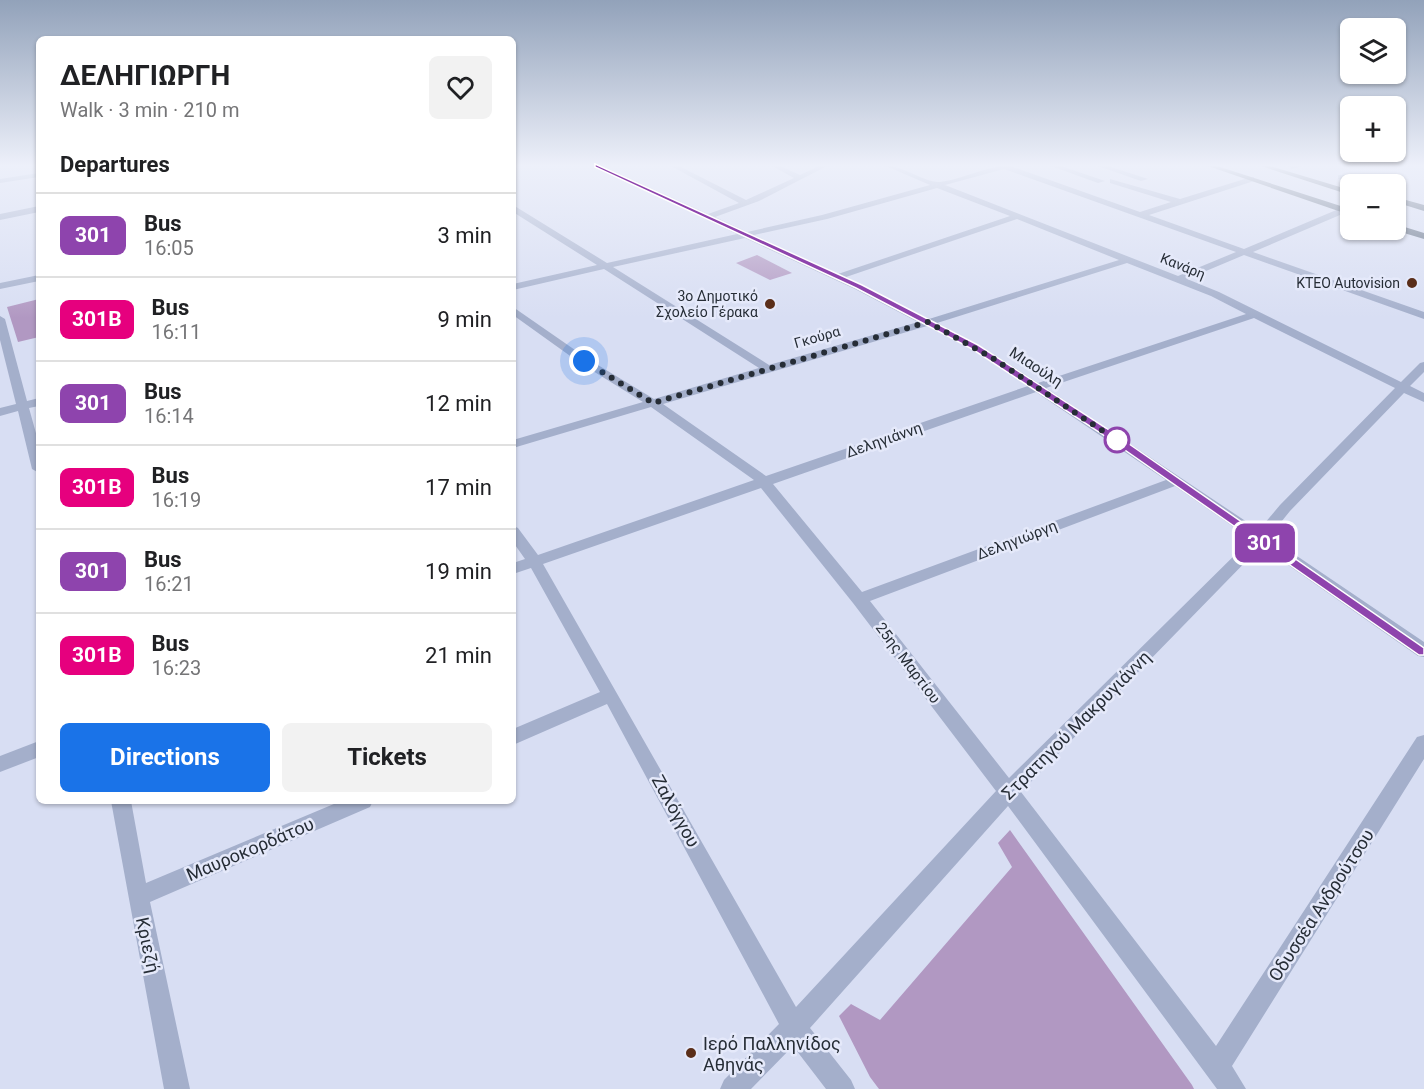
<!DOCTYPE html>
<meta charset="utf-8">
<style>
:root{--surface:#fff;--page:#f2f2f2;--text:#202124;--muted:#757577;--line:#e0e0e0;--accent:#1a73e8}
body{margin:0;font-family:Roboto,sans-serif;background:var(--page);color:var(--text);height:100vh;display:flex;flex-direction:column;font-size:22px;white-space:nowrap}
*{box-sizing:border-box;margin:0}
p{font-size:20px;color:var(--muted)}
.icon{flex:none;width:33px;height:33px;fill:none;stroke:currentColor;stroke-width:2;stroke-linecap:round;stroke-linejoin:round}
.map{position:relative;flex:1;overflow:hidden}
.details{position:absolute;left:36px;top:36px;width:480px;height:768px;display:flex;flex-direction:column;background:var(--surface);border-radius:9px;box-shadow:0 2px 4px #0004}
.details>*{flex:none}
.badge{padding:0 12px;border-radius:9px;font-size:21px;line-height:39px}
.fabs{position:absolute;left:1340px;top:18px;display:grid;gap:12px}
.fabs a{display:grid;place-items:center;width:66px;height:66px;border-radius:9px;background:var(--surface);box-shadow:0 2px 4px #0004;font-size:30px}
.you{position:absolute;width:30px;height:30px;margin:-15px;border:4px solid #fff;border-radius:50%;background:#1a73e8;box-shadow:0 0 0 9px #1a73e833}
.map>.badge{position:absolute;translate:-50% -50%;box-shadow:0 0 0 3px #fff}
h2{padding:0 24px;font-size:22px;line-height:54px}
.round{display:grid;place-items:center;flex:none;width:63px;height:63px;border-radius:9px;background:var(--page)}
.summary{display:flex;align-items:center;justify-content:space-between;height:102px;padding:0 24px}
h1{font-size:28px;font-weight:700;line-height:45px}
.button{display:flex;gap:12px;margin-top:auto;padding:12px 24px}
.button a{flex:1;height:69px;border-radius:9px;background:var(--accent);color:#fff;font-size:24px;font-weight:700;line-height:69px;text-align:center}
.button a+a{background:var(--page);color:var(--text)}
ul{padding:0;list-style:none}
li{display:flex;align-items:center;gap:18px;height:84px;padding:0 24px;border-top:2px solid var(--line)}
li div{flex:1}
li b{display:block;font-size:22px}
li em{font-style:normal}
li .badge{min-width:66px;font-weight:700;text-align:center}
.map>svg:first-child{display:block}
.green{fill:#b198c2}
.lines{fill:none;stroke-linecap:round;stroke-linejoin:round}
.minor{fill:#a4afcb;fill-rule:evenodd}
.major{fill:#566479;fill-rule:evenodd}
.line{fill:#8e44ad;stroke:#fff;stroke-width:1.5}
.walk{stroke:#262d36;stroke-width:6;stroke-dasharray:0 10.8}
.poi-dot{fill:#5a2e19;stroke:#e5e9fa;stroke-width:2}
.stop-dot{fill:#fff;stroke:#8e44ad;stroke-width:3}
.labels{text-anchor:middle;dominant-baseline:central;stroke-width:5;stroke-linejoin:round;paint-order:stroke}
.far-street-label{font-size:14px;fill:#262d36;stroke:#e5e9fa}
.far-poi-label{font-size:14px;fill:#262d36;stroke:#e5e9fa;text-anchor:end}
.street-label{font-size:15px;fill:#262d36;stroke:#e5e9fa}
.near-street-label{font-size:18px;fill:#262d36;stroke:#e5e9fa}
.near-poi-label{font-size:18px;fill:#262d36;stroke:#e5e9fa;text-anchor:start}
</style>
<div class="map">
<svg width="1424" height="1089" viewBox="0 0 1424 1089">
<rect width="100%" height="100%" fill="#d8def3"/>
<!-- green -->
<g class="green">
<polygon points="757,255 792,273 770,280 736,263"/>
<polygon points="39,299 39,337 18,342 7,307"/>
<polygon points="1010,830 1192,1085 1194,1089 879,1089 870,1077 839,1016 851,1004 880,1020 1012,867 998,843"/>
</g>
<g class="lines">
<!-- minor -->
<g class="minor">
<path d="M 594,166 L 602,166 L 708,214 L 739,203 L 671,166 L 679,166 L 746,200 L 794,178 L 772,166 L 780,166 L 800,175 L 819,166 L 827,166 L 759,201 L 715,217 L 747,232 L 822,215 L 930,185 L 886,166 C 904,166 925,183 940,182 C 964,179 985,166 1010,166 L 1140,212 L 1171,202 L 1110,183 L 1110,179 L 1180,199 L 1251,177 L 1254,177 L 1254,181 L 1149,215 L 1244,249 L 1341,208 L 1347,208 L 1347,212 L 1253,252 L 1424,312 L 1424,319 L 1244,255 L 1187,279 L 1219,292 L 1401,382 L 1420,363 L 1424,362 L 1424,372 L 1410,386 L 1424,393 L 1424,402 L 1404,393 L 1290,511 L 1269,537 L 1424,642 L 1424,657 L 1418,656 L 1261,546 L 1021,792 L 1216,1046 L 1417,737 L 1424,735 L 1424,759 L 1232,1066 L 1246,1089 L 1217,1089 L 1008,806 L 810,1028 L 851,1080 L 855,1089 L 826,1089 L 793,1046 L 751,1089 L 720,1089 L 724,1080 L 779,1024 L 607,704 L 513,745 L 513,729 L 600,692 L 531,568 L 513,574 L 513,563 L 525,559 L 513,542 L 513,526 L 518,528 L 538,555 L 754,480 L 651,407 L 513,448 L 513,440 L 643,402 L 580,363 L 513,315 L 513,307 L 588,359 L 654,399 L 759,368 L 604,269 L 513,290 L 513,284 L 597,265 L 513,212 L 513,205 L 607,263 L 737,234 ZM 1004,169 L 1236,252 L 1178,276 L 945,185 ZM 937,188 L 1010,216 L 838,274 L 754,235 L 827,219 ZM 1017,219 L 1119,260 L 929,319 L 846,277 ZM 745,238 L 855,289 L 918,322 L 769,365 L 613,267 ZM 1127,263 L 1211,296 L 1246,314 L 1038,383 L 979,345 L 937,323 ZM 1254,318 L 1395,388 L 1280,505 L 1259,530 L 1046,388 ZM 927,326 L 971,349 L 1028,386 L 766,476 L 663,404 ZM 1036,392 L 1166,480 L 862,592 L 773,484 ZM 1175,486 L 1251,539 L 1009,778 L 870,601 ZM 761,488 L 853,603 L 996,791 L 796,1007 L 543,564 Z"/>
<polygon points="1051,166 1061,166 1105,181 1098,183"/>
<polygon points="1098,166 1108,166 1148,179 1141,181"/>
<polygon points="1289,166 1302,166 1292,169"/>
<polygon points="39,173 39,177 0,183 0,179"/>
<polygon points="1341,175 1359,175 1389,184 1338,179 1338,175"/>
<polygon points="39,206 39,212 0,220 0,214"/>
<polygon points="39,275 39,281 0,289 0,283"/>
<polygon points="0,316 5,319 27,401 39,398 39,406 29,408 39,444 39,473 32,469 18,411 0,416 0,408 16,404 0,340"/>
<polygon points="39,741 39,757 0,772 0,756"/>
<polygon points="111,801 131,801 146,883 341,801 373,801 370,807 150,902 190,1089 164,1089"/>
</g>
<!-- major -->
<g class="major">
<polygon points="1208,166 1217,166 1350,209 1350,215"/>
<polygon points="1261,166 1270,166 1350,190 1350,195"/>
<polygon points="1395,197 1424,205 1424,211 1395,202"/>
<polygon points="1395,224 1424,233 1424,239 1394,230"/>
</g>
</g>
<!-- sky -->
<linearGradient id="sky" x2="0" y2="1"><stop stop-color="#92a2ba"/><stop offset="0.52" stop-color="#edf0fa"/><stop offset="1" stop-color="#edf0fa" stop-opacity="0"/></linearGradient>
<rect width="1424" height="318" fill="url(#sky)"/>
<!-- line -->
<polygon class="line" points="595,164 862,285 978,345 1106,428 1424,648 1424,655 1419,655 1099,432 972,349 856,288 595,167"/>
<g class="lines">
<!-- walk -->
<polyline class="walk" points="584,361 653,403 928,322 994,359 1121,443 1117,440"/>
</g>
<!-- markers -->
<g class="poi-dot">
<circle cx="1412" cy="283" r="6"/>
<circle cx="770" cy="304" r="6"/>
<circle cx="691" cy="1053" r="6"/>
</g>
<circle class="stop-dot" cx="1117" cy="440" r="12"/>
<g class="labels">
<!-- far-street labels -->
<g class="far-street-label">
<text transform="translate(1183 266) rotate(22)">Κανάρη</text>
<text transform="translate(817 337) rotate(-16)">Γκούρα</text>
</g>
<!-- far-poi labels -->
<g class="far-poi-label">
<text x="1400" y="283">ΚΤΕΟ Autovision</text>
<text x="758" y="296">3ο Δημοτικό<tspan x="758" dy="16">Σχολείο Γέρακα</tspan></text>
</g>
<!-- street labels -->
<g class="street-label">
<text transform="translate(1036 367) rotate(33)">Μιαούλη</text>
<text transform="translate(884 440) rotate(-19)">Δεληγιάννη</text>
<text transform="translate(1017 540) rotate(-21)">Δεληγιώργη</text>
<text transform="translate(908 663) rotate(53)">25ης Μαρτίου</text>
</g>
<!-- near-street labels -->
<g class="near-street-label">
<text transform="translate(1076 725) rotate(-45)">Στρατηγού Μακρυγιάννη</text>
<text transform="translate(676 811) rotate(61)">Ζαλόγγου</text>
<text transform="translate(250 849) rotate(-23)">Μαυροκορδάτου</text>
<text transform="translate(1321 905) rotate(-57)">Οδυσσέα Ανδρούτσου</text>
<text transform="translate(148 945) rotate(78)">Κριεζή</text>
</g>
<!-- near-poi labels -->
<g class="near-poi-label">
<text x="703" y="1043">Ιερό Παλληνίδος<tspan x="703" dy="21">Αθηνάς</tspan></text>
</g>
</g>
</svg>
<div class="fabs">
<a><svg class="icon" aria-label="layers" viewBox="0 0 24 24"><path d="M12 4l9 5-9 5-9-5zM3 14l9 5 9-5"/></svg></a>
<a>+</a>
<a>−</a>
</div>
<div class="you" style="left:584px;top:361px"></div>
<b class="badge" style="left:1265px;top:543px;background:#8e44ad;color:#fff">301</b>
<section class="details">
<div class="summary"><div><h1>ΔΕΛΗΓΙΩΡΓΗ</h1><p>Walk · 3 min · 210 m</p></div><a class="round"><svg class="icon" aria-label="heart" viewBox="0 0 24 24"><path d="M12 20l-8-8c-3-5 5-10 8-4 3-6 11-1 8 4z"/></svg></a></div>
<h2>Departures</h2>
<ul>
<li><span class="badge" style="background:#8e44ad;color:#fff">301</span><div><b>Bus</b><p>16:05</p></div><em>3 min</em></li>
<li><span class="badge" style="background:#e6007e;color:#fff">301B</span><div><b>Bus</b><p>16:11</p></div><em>9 min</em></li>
<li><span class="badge" style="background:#8e44ad;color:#fff">301</span><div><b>Bus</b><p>16:14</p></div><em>12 min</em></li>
<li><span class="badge" style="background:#e6007e;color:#fff">301B</span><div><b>Bus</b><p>16:19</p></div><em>17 min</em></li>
<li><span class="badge" style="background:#8e44ad;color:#fff">301</span><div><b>Bus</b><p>16:21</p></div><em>19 min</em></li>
<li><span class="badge" style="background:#e6007e;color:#fff">301B</span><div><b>Bus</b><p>16:23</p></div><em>21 min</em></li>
</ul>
<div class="button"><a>Directions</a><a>Tickets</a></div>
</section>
</div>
